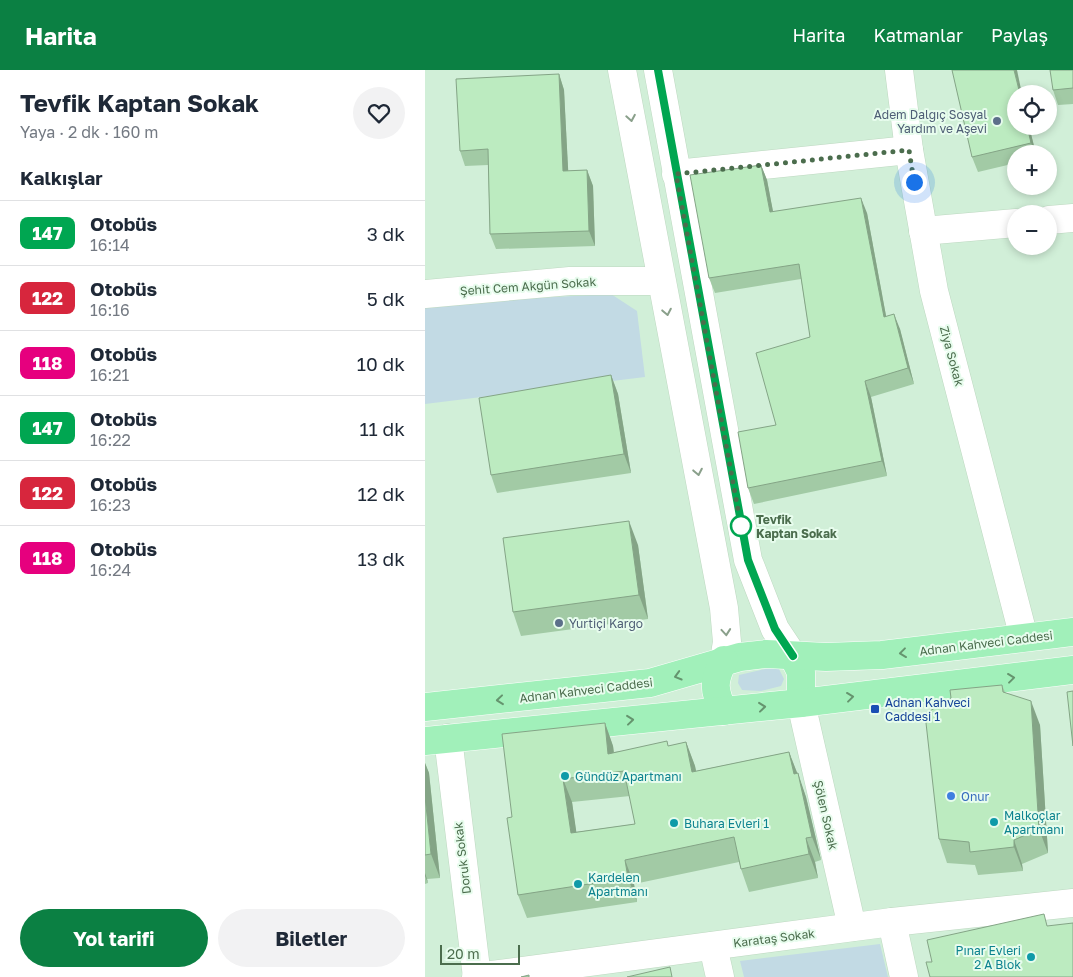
<!DOCTYPE html>
<html lang="tr">
<meta charset="utf-8">
<style>
:root{--surface:#fff;--page:#f2f2f3;--text:#1f2937;--muted:#747a83;--line:#e0e1e3;--accent:#0b8043}
body{margin:0;font-family:"Golos Text",sans-serif;background:var(--page);color:var(--text);height:100vh;display:flex;flex-direction:column;font-size:19px;white-space:nowrap}
*{box-sizing:border-box;margin:0}
p{font-size:16px;color:var(--muted)}
.icon{flex:none;width:28px;height:28px;fill:none;stroke:currentColor;stroke-width:2;stroke-linecap:round;stroke-linejoin:round}
.map{position:relative;flex:1;overflow:hidden}
.side{display:flex;flex-direction:column;background:var(--surface);width:425px}
.side>*{flex:none}
.badge{padding:0 10px;border-radius:8px;font-size:18px;line-height:32px}
.fabs{position:absolute;left:582px;top:15px;display:grid;gap:10px}
.fabs a{display:grid;place-items:center;width:50px;height:50px;border-radius:50%;background:var(--surface);box-shadow:0 2px 8px #0003;font-size:25px}
.scale{position:absolute;left:15px;bottom:12px;width:80px;box-sizing:border-box;padding-left:5px;border:2px solid #4b6d4d;border-top:0;font-size:14px;line-height:18px;white-space:nowrap;color:#4b6d4d;-webkit-text-stroke:4px #e7fced;paint-order:stroke}
.you{position:absolute;width:25px;height:25px;margin:-12px;border:4px solid #fff;border-radius:50%;background:#1a73e8;box-shadow:0 0 0 8px #1a73e833}
.map>.badge{position:absolute;translate:-50% -50%;box-shadow:0 0 0 2px #fff}
h2{padding:0 20px;font-size:19px;line-height:45px}
.round{display:grid;place-items:center;flex:none;width:52px;height:52px;border-radius:26px;background:var(--page)}
.overview{display:flex;align-items:center;justify-content:space-between;height:85px;padding:0 20px}
h1{font-size:24px;font-weight:700;line-height:38px}
.action{display:flex;gap:10px;margin-top:auto;padding:10px 20px}
.action a{flex:1;height:58px;border-radius:30px;background:var(--accent);color:#fff;font-size:20px;font-weight:700;line-height:58px;text-align:center}
.action a+a{background:var(--page);color:var(--text)}
ul{padding:0;list-style:none}
li{display:flex;align-items:center;gap:15px;height:65px;padding:0 20px;border-top:1px solid var(--line)}
li div{flex:1}
li b{display:block;font-size:19px}
li em{font-style:normal}
li .badge{min-width:55px;font-weight:700;text-align:center}
header{display:flex;align-items:center;gap:30px;box-sizing:border-box;height:70px;padding:0 25px;background:var(--accent);color:#fff}
header strong{font-size:24px}
nav{display:flex;gap:28px;margin-inline-start:auto;font-size:18px}
main{display:flex;flex:1;min-height:0}
.map>svg:first-child{display:block}
.residential{fill:#d1efd8;fill-rule:evenodd}
.green{fill:#c2dae4}
.lines{fill:none;stroke-linecap:round;stroke-linejoin:round}
.minor-casing{stroke:#bdd8c0;stroke-width:29}
.major-casing{stroke:#fff;stroke-width:29}
.minor{stroke:#fff;stroke-width:28}
.major{stroke:#a1f0ba;stroke-width:28}
.wall{fill:#a2caa5;fill-rule:evenodd}
.shaded-wall{fill:#84a486}
.building{fill:#bcebc0;stroke:#84a486;fill-rule:evenodd}
.oneway{stroke:#8aa08b}
.oneway2{stroke:#65946e}
.line-casing{stroke:#fff;stroke-width:11}
.line{stroke:#00a651;stroke-width:8}
.walk{stroke:#4b6d4d;stroke-width:5;stroke-dasharray:0 9}
.service-dot{fill:#5c6f8a;stroke:#e7fced;stroke-width:2}
.stop-dot{fill:#fff;stroke:#00a651;stroke-width:2.5}
.transit-dot{fill:#1a4fb4;stroke:#e7fced;stroke-width:2}
.culture-dot{fill:#0f9aa8;stroke:#e7fced;stroke-width:2}
.shop-dot{fill:#3f7fe0;stroke:#e7fced;stroke-width:2}
.labels{text-anchor:middle;dominant-baseline:central;stroke-width:4;stroke-linejoin:round;paint-order:stroke}
.service-label{font-size:12px;fill:#4e5e75;stroke:#e7fced;text-anchor:end}
.street-label{font-size:12px;fill:#4b6d4d;stroke:#e7fced}
.stop-label{font-size:12px;font-weight:bold;fill:#4b6d4d;stroke:#e7fced;text-anchor:start}
.transit-label{font-size:12px;fill:#164399;stroke:#e7fced;text-anchor:start}
.culture-label{font-size:12px;fill:#0d838f;stroke:#e7fced;text-anchor:start}
.shop-label{font-size:12px;fill:#366cbe;stroke:#e7fced;text-anchor:start}
</style>
<header>
<strong>Harita</strong>
<nav><a>Harita</a><a>Katmanlar</a><a>Paylaş</a></nav>
</header>
<main>
<section class="side">
<div class="overview"><div><h1>Tevfik Kaptan Sokak</h1><p>Yaya · 2 dk · 160 m</p></div><a class="round"><svg class="icon" aria-label="heart" viewBox="0 0 24 24"><path d="M12 20l-8-8c-3-5 5-10 8-4 3-6 11-1 8 4z"/></svg></a></div>
<h2>Kalkışlar</h2>
<ul>
<li><span class="badge" style="background:#00a651;color:#fff">147</span><div><b>Otobüs</b><p>16:14</p></div><em>3 dk</em></li>
<li><span class="badge" style="background:#d7263d;color:#fff">122</span><div><b>Otobüs</b><p>16:16</p></div><em>5 dk</em></li>
<li><span class="badge" style="background:#e6007e;color:#fff">118</span><div><b>Otobüs</b><p>16:21</p></div><em>10 dk</em></li>
<li><span class="badge" style="background:#00a651;color:#fff">147</span><div><b>Otobüs</b><p>16:22</p></div><em>11 dk</em></li>
<li><span class="badge" style="background:#d7263d;color:#fff">122</span><div><b>Otobüs</b><p>16:23</p></div><em>12 dk</em></li>
<li><span class="badge" style="background:#e6007e;color:#fff">118</span><div><b>Otobüs</b><p>16:24</p></div><em>13 dk</em></li>
</ul>
<div class="action"><a>Yol tarifi</a><a>Biletler</a></div>
</section>
<div class="map">
<svg width="648" height="907" viewBox="0 0 648 907">
<rect width="100%" height="100%" fill="#e1f9e8"/>
<!-- residential -->
<path class="residential" d="M 0,0 L 648,0 L 648,907 L 0,907 ZM 591,24 L 624,24 L 624,56 L 591,56 ZM 591,84 L 624,84 L 624,116 L 591,116 ZM 591,144 L 624,144 L 624,176 L 591,176 Z"/>
<!-- green -->
<g class="green">
<polygon points="186,224 212,241 220,307 0,334 0,234"/>
<polygon points="345,598 354,599 359,609 356,616 336,621 317,620 313,613 314,605"/>
<polygon points="455,874 463,907 319,907 315,891"/>
</g>
<g class="lines">
<!-- minor casing -->
<g class="minor-casing">
<g id="minor">
<polyline points="197,0 299,538 302,572 299,590"/>
<polyline points="233,0 323,490 350,559 368,586"/>
<polyline points="474,0 484,80 509,221 599,568"/>
<polyline points="251,104 484,80"/>
<polyline points="624,150 648,148"/>
<polyline points="498,161 591,153"/>
<polyline points="0,224 145,211 236,211"/>
<polyline points="376,633 427,857"/>
<polyline points="23,668 52,907"/>
<polyline points="467,852 479,907"/>
<polyline points="288,876 295,907"/>
<polyline points="51,907 467,852 648,833"/>
</g>
</g>
<!-- major casing -->
<g class="major-casing">
<g id="major">
<polyline points="368,586 376,602 376,633"/>
<polyline points="0,637 225,613 315,587 341,584 401,587 457,585 648,562"/>
<path d="M 299,641 C 288,621 288,610 299,590"/>
<polyline points="0,671 376,633 648,600"/>
</g>
</g>
<!-- minor -->
<use href="#minor" class="minor"/>
<!-- major -->
<use href="#major" class="major"/>
</g>
<!-- wall -->
<g class="wall">
<polygon points="648,0 648,34 633,35 628,20"/>
<polygon points="134,4 139,20 143,101 162,100 168,116 170,176 71,179 65,164 63,95 40,96 35,81"/>
<polygon points="591,56 604,56 611,84 591,84 591,93 553,102 547,87"/>
<polygon points="336,95 342,110 348,142 442,143 461,246 475,259 489,314 446,327 462,406 329,434 323,418 351,355 385,267 376,209 290,223 284,208"/>
<polygon points="186,305 193,324 206,403 72,423 66,405"/>
<polygon points="213,475 223,549 96,566 88,542"/>
<polygon points="577,615 580,622 615,655 623,783 597,794 598,801 553,805 550,795 522,793 514,769"/>
<path d="M 180,653 L 188,676 L 189,682 L 244,676 L 261,672 L 270,696 L 271,701 L 364,682 L 381,727 L 396,790 L 390,792 L 393,808 L 324,822 L 316,799 L 314,792 L 209,814 L 212,832 L 102,848 L 93,825 L 87,747 ZM 205,726 L 210,754 L 151,762 L 147,732 Z"/>
<polygon points="0,693 4,703 15,808 2,809 3,813 0,814"/>
</g>
<!-- shaded-wall -->
<g class="shaded-wall">
<polygon points="589,0 592,0 597,24 595,24"/>
<polygon points="134,4 139,20 144,116 138,101"/>
<polygon points="602,56 604,56 611,84 606,73"/>
<polygon points="336,95 342,110 351,157 345,142"/>
<polygon points="162,100 168,116 170,176 164,161"/>
<polygon points="436,128 442,143 464,262 459,247"/>
<polygon points="469,244 475,259 489,314 483,298"/>
<polygon points="186,305 193,324 206,403 199,384"/>
<polygon points="440,311 446,327 462,406 457,391"/>
<polygon points="204,451 213,475 223,549 214,525"/>
<polygon points="606,631 615,655 623,783 614,759"/>
<polygon points="180,653 188,676 191,702 183,684"/>
<polygon points="261,672 270,696 276,726 267,702"/>
<polygon points="364,682 373,705 369,704"/>
<polygon points="0,693 4,703 15,808 6,784 0,726"/>
<polygon points="373,703 381,727 396,790 387,767"/>
<polygon points="138,709 147,732 155,787 146,763"/>
<polygon points="381,768 390,792 393,808 384,784"/>
<polygon points="589,770 597,794 598,801 589,777"/>
<polygon points="200,790 209,814 212,832 203,808"/>
<polygon points="0,803 2,809 3,813 0,806"/>
</g>
<!-- building -->
<g class="building">
<polygon points="527,0 589,0 595,24 591,24 591,56 602,56 606,73 547,87"/>
<polygon points="625,0 648,0 648,18 628,20"/>
<polygon points="134,4 138,101 162,100 164,161 65,164 63,79 35,81 31,9"/>
<polygon points="336,95 345,142 436,128 459,247 469,244 483,298 440,311 457,391 323,418 313,362 351,355 331,283 385,267 374,194 284,208 265,105"/>
<polygon points="186,305 199,384 66,405 54,328"/>
<polygon points="204,451 214,525 88,542 78,468"/>
<polygon points="577,615 578,622 606,631 614,759 589,770 589,777 545,782 544,772 514,769 500,644 526,628 525,620"/>
<polygon points="648,621 648,676 642,622"/>
<path d="M 180,653 L 183,684 L 242,671 L 243,676 L 261,672 L 267,702 L 364,682 L 369,704 L 373,703 L 387,767 L 381,768 L 384,784 L 316,799 L 309,767 L 200,790 L 203,808 L 93,825 L 82,748 L 87,747 L 77,664 ZM 199,701 L 210,754 L 146,763 L 138,709 Z"/>
<polygon points="0,726 6,784 0,785"/>
<polygon points="619,844 622,856 648,853 648,907 505,907 501,892 507,892 502,870"/>
<polygon points="245,897 247,907 202,907"/>
<polygon points="104,905 104,907 96,907"/>
</g>
<!-- one-way arrows -->
<defs><path id="oneway-chevron" d="M-2-3.5L2.5 0L-2 3.5" fill="none" stroke-width="1.6" stroke-linecap="round" stroke-linejoin="round" transform="scale(1.25)"/></defs>
<g class="oneway">
<use href="#oneway-chevron" transform="translate(206 48) rotate(80)"/>
<use href="#oneway-chevron" transform="translate(242 242) rotate(79)"/>
<use href="#oneway-chevron" transform="translate(273 402) rotate(79)"/>
<use href="#oneway-chevron" transform="translate(301 562) rotate(85)"/>
</g>
<g class="oneway2">
<use href="#oneway-chevron" transform="translate(478 583) rotate(173)"/>
<use href="#oneway-chevron" transform="translate(253 606) rotate(164)"/>
<use href="#oneway-chevron" transform="translate(586 608) rotate(-7)"/>
<use href="#oneway-chevron" transform="translate(425 627) rotate(-7)"/>
<use href="#oneway-chevron" transform="translate(75 630) rotate(174)"/>
<use href="#oneway-chevron" transform="translate(337 637) rotate(-6)"/>
<use href="#oneway-chevron" transform="translate(205 650) rotate(-6)"/>
</g>
<g class="lines">
<!-- line casing -->
<g class="line-casing">
<polyline id="line" points="233,0 323,490 350,559 368,586"/>
</g>
<!-- line -->
<use href="#line" class="line"/>
<!-- walk -->
<polyline class="walk" points="316,456 251,104 484,80 489,112"/>
</g>
<!-- markers -->
<g class="service-dot">
<circle cx="572" cy="51" r="5"/>
<circle cx="134" cy="553" r="5"/>
</g>
<circle class="stop-dot" cx="316" cy="456" r="10"/>
<rect class="transit-dot" x="445" y="634" width="10" height="10" rx="2.5"/>
<g class="culture-dot">
<circle cx="140" cy="706" r="5"/>
<circle cx="569" cy="752" r="5"/>
<circle cx="249" cy="753" r="5"/>
<circle cx="153" cy="814" r="5"/>
<circle cx="606" cy="887" r="5"/>
</g>
<circle class="shop-dot" cx="526" cy="726" r="5"/>
<g class="labels">
<!-- service labels -->
<g class="service-label">
<text x="562" y="44">Adem Dalgıç Sosyal<tspan x="562" dy="14">Yardım ve Aşevi</tspan></text>
<text x="144" y="553" text-anchor="start">Yurtiçi Kargo</text>
</g>
<!-- street labels -->
<g class="street-label">
<text transform="translate(103 216) rotate(-4)">Şehit Cem Akgün Sokak</text>
<text transform="translate(527 286) rotate(75)">Ziya Sokak</text>
<text transform="translate(561 573) rotate(-7)">Adnan Kahveci Caddesi</text>
<text transform="translate(161 620) rotate(-7)">Adnan Kahveci Caddesi</text>
<text transform="translate(401 745) rotate(77)">Şölen Sokak</text>
<text transform="translate(37 788) rotate(-97)">Doruk Sokak</text>
<text transform="translate(349 868) rotate(-7)">Karataş Sokak</text>
</g>
<!-- stop labels -->
<g class="stop-label">
<text x="331" y="449">Tevfik<tspan x="331" dy="14">Kaptan Sokak</tspan></text>
</g>
<!-- transit labels -->
<g class="transit-label">
<text x="460" y="632">Adnan Kahveci<tspan x="460" dy="14">Caddesi 1</tspan></text>
</g>
<!-- culture labels -->
<g class="culture-label">
<text x="150" y="706">Gündüz Apartmanı</text>
<text x="579" y="745">Malkoçlar<tspan x="579" dy="14">Apartmanı</tspan></text>
<text x="259" y="753">Buhara Evleri 1</text>
<text x="163" y="807">Kardelen<tspan x="163" dy="14">Apartmanı</tspan></text>
<text x="596" y="880" text-anchor="end">Pınar Evleri<tspan x="596" dy="14">2 A Blok</tspan></text>
</g>
<!-- shop labels -->
<g class="shop-label">
<text x="536" y="726">Onur</text>
</g>
</g>
</svg>
<div class="fabs">
<a><svg class="icon" aria-label="locate" viewBox="0 0 24 24"><circle cx="12" cy="12" r="6"/><path d="M12 2v4M12 18v4M2 12h4M18 12h4"/></svg></a>
<a>+</a>
<a>−</a>
</div>
<div class="scale">20 m</div>
<div class="you" style="left:489px;top:112px"></div>
</div>
</main>
